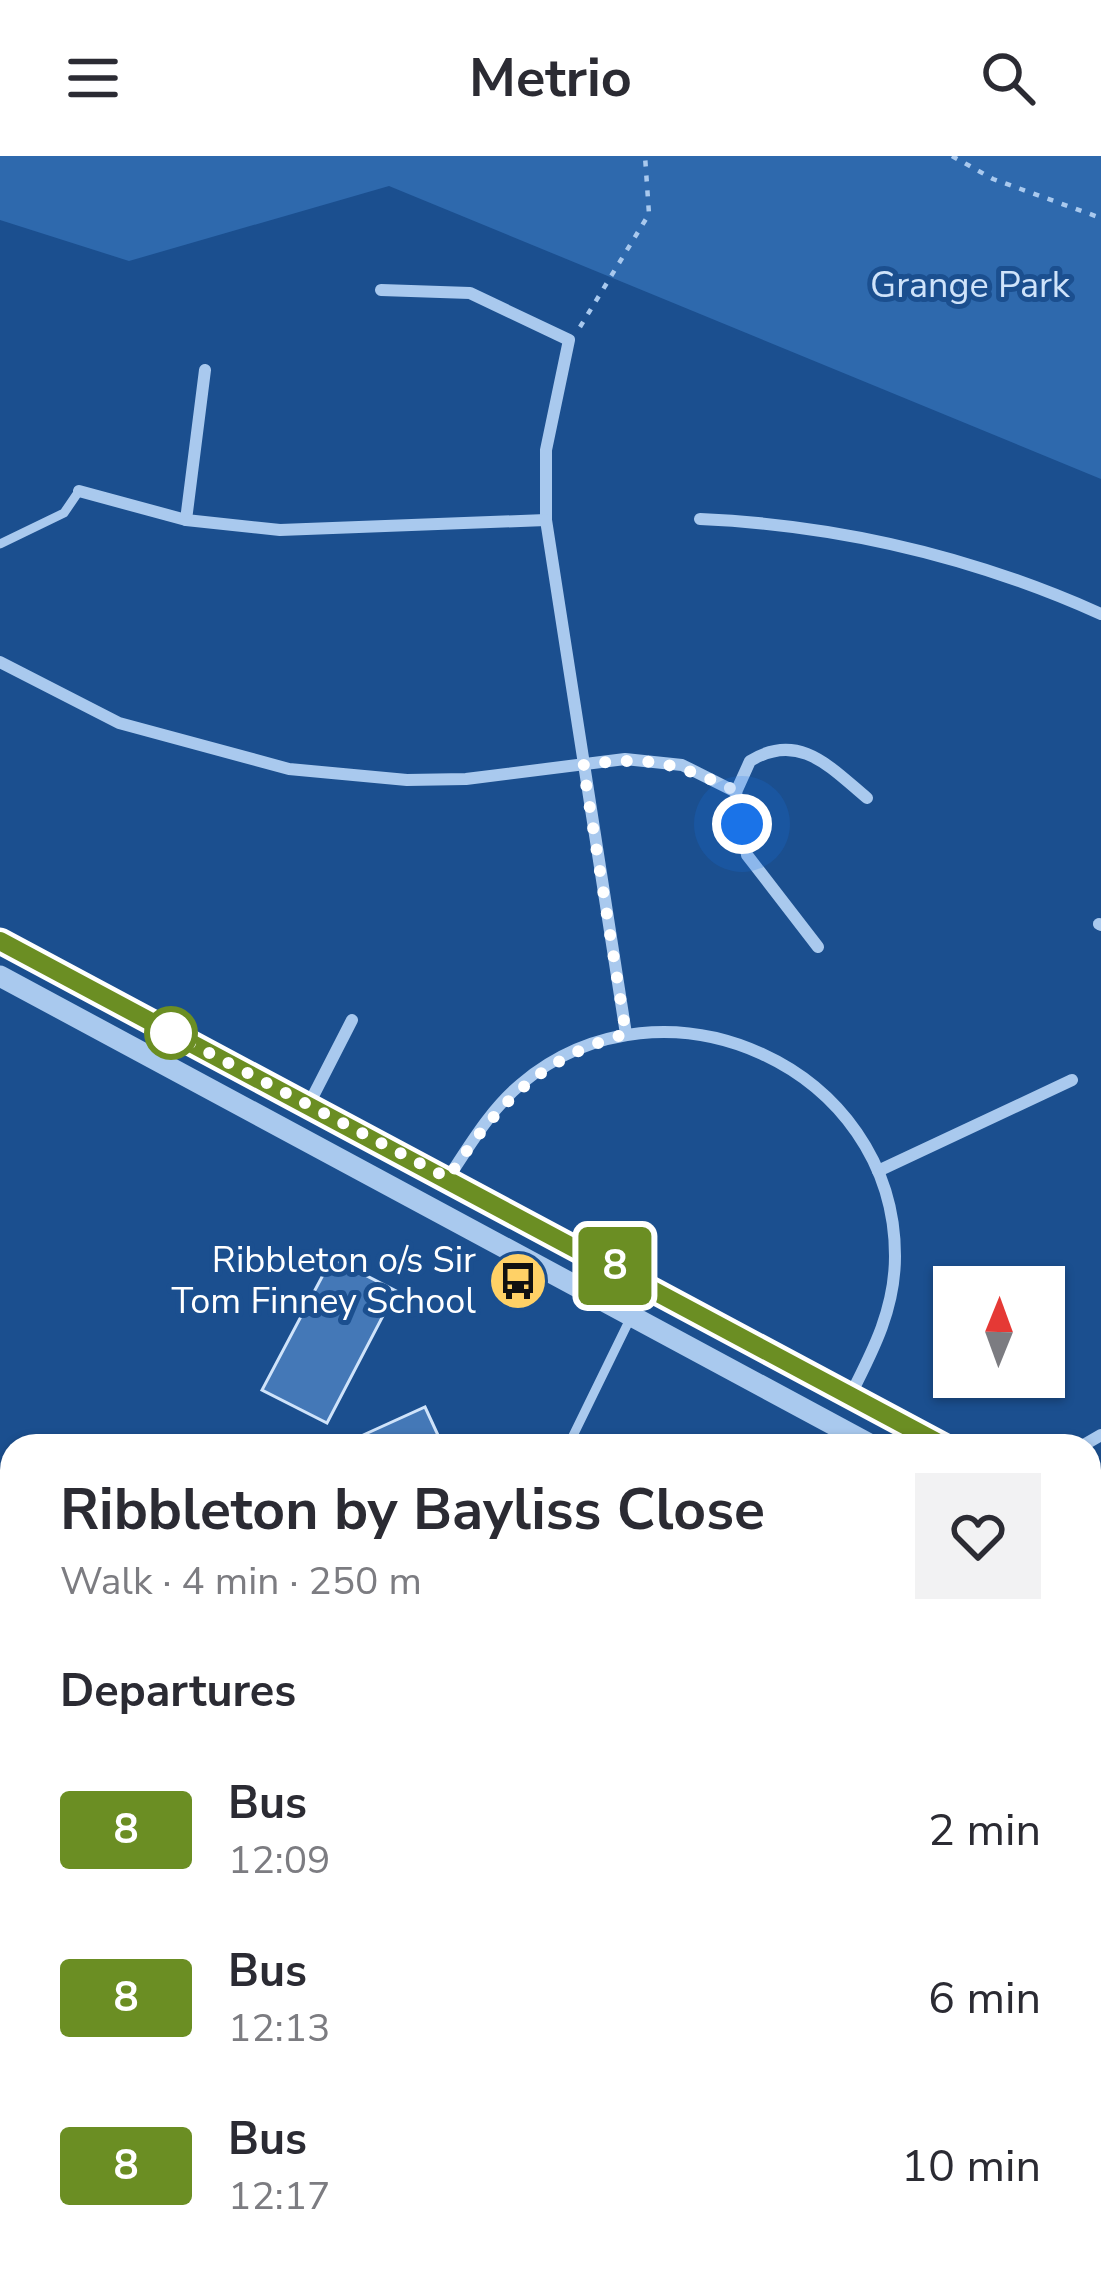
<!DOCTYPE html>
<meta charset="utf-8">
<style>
:root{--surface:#fff;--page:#f2f2f3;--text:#2b2b33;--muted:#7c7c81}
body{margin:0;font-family:"Nunito Sans",sans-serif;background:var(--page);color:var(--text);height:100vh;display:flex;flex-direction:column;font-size:45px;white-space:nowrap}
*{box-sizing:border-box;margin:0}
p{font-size:39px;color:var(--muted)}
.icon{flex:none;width:66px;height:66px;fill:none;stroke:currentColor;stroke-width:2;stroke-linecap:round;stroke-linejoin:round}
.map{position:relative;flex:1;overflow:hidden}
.details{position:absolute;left:0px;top:1278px;width:1101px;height:843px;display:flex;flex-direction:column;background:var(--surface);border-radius:36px 36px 0 0;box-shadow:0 3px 9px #0004}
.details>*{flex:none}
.badge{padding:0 24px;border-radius:9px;font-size:42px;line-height:78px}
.needle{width:78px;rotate:1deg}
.fabs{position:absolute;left:933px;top:1110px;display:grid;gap:24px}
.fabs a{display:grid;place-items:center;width:132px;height:132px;border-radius:0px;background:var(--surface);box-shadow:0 3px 9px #0004;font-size:60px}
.you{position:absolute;width:60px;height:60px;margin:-30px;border:9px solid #fff;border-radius:50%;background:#1a73e8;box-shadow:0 0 0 18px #1a73e833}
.map>.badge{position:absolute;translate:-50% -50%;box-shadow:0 0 0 6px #fff}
h2{padding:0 60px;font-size:45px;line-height:108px}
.round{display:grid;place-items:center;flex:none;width:126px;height:126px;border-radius:0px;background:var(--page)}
.headline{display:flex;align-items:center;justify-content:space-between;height:204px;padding:0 60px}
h1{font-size:57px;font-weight:700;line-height:90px}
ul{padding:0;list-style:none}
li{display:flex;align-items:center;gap:36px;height:168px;padding:0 60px}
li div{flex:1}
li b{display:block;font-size:45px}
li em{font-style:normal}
li .badge{min-width:132px;font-weight:700;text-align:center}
header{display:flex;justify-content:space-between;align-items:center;height:156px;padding:0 60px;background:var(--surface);font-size:54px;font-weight:700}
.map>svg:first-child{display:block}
.green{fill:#2e69ad}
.building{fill:#4478b7;stroke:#cfe3fa;stroke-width:3}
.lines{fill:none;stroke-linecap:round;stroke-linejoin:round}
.path{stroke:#a9c9ee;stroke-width:4.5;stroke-dasharray:6 9;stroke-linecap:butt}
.service{stroke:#a9c9ee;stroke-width:9}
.minor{stroke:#a9c9ee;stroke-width:12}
.tertiary{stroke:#a9c9ee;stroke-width:21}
.line-casing{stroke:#fff;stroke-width:27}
.line{stroke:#6b8e23;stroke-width:18}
.walk{stroke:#fff;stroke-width:12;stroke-dasharray:0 21.6}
.stop-dot{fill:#fff;stroke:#6b8e23;stroke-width:6}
.labels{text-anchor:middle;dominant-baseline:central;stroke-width:10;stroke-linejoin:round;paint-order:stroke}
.park-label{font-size:36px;fill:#cfe3fa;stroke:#1b4f8f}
.poi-label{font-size:36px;fill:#fff;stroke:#1b4f8f;text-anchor:end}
</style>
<header><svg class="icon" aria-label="menu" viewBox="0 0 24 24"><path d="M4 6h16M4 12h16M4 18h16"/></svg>Metrio<svg class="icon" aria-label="search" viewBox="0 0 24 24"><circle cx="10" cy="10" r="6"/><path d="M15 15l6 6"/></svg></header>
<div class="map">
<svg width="1101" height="2120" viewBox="0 0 1101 2120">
<rect width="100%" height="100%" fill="#1b4f8f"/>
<!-- green -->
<polygon class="green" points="0,0 1101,0 1101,323 389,30 129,105 0,64"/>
<!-- building -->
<g class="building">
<polygon points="332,1102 396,1135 327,1267 262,1234"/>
<polygon points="425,1251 443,1290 339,1290"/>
</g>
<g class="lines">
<!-- path -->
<g class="path">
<polyline points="952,0 993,23 1101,62"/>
<polyline points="580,171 649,58 645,0"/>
</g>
<!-- service -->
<g class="service">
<polyline points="0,388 64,357 79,335"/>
<polyline points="568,1290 630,1163"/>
</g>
<!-- minor -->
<g class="minor">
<polyline points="381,134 470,137 569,184 546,294 546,364 626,878"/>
<polyline points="205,214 186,364 280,374 546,364"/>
<polyline points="79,335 186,364"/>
<path d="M 700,363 C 838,369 974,401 1101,458"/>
<path d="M 0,506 L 119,567 L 289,613 L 407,624 L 466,623 L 625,603 L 682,609 L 736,636 L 750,605 C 799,575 830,611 867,642"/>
<polyline points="736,636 747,699 818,791"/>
<polyline points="1099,768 1101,769"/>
<polyline points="308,950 352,864"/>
<polyline points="878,1015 1072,924"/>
<path d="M 448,1022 C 470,989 490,954 521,928 C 664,807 895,911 895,1100 C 895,1152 874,1193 851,1238"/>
<polyline points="1082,1290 1101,1279"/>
<polyline points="893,2109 909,2120"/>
<polyline points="406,2120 423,2109"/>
</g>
<!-- tertiary -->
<g class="tertiary">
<polyline points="0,785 943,1290"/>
<polyline points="0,820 873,1290"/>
<polyline points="1089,1412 1101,1431"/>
<polyline points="1089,1487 1101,1507"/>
<polyline points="1089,2102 1101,2096"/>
<polyline points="1058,2120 1077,2109"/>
</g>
</g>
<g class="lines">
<!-- line casing -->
<g class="line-casing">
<polyline id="line" points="0,785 944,1290"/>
</g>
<!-- line -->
<use href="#line" class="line"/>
<!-- walk -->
<path class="walk" d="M 171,877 L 448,1022 C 496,950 540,901 626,878 L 583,609 C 647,599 678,607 736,635 L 742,668"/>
</g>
<!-- icons -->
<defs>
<g id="bus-disc" transform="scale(3)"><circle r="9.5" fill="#ffd166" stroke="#1b4f8f"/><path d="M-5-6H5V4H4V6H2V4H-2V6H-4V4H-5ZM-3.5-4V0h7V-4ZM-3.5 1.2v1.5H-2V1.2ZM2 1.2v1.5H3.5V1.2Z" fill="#111"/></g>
</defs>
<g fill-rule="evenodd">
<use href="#bus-disc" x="518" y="1125"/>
</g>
<!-- markers -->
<circle class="stop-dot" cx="171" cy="877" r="24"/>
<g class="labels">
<!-- park labels -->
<g class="park-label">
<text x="970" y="129">Grange Park</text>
</g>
<!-- poi labels -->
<g class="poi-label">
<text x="476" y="1104">Ribbleton o/s Sir<tspan x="476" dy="41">Tom Finney School</tspan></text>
</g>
</g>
</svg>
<div class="fabs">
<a><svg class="needle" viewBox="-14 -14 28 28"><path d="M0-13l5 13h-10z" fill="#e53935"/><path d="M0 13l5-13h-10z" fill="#7c7c81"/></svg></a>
</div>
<div class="you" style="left:742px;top:668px"></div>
<b class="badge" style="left:615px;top:1110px;background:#6b8e23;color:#fff">8</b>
<section class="details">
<div class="headline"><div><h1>Ribbleton by Bayliss Close</h1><p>Walk · 4 min · 250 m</p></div><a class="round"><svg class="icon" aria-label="heart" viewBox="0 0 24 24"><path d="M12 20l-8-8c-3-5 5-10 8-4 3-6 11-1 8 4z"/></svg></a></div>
<h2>Departures</h2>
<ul>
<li><span class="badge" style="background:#6b8e23;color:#fff">8</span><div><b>Bus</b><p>12:09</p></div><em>2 min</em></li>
<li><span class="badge" style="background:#6b8e23;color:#fff">8</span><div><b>Bus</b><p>12:13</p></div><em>6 min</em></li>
<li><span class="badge" style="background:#6b8e23;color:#fff">8</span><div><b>Bus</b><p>12:17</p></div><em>10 min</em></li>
</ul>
</section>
</div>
